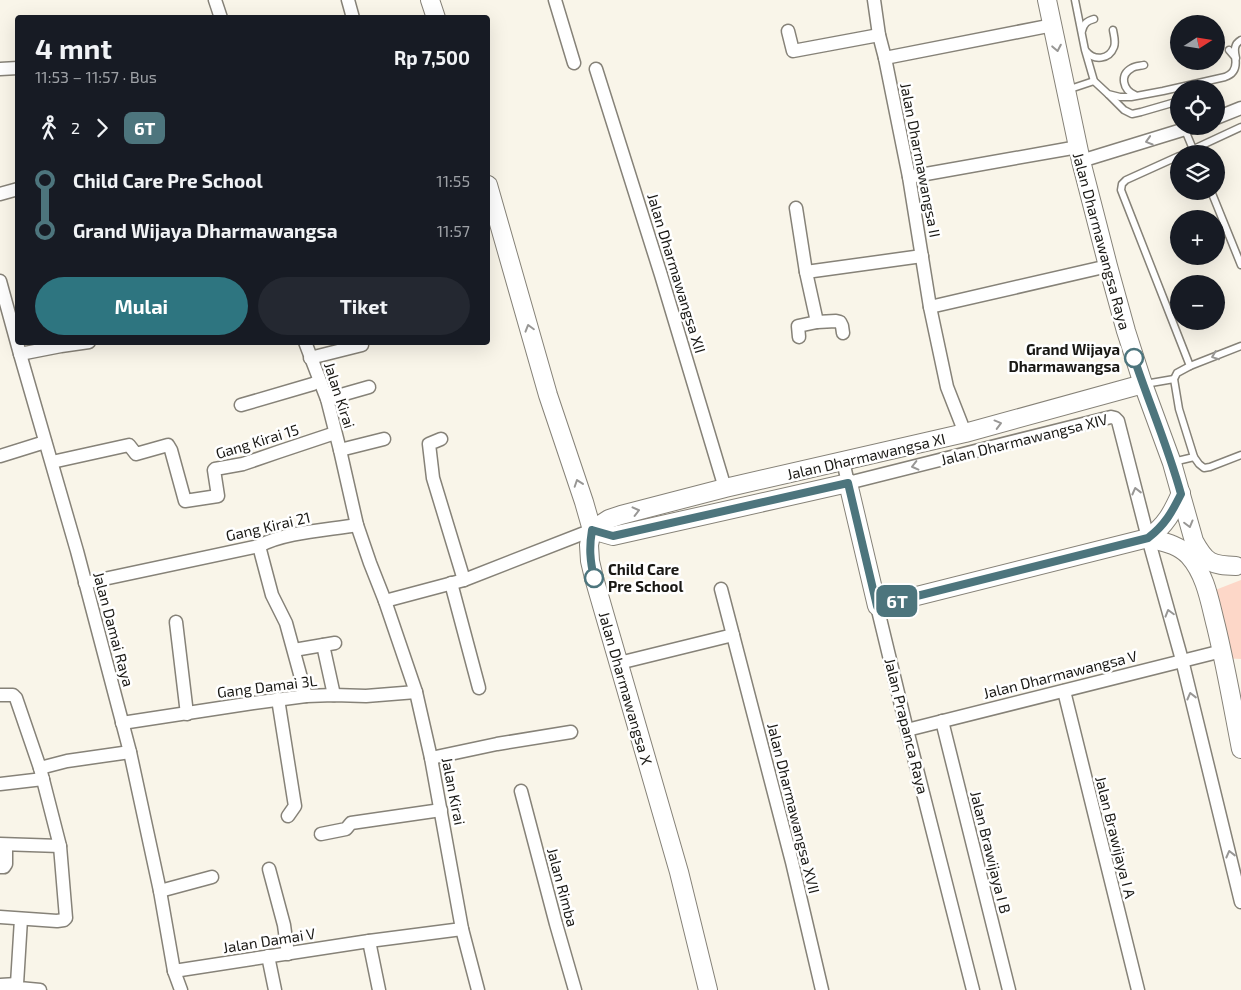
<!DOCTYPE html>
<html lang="id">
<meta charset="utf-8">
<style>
:root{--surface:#171b24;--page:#242831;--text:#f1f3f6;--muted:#9ea1a6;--accent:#2e7580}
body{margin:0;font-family:"Exo 2",sans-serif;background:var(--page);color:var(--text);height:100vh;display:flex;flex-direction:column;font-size:19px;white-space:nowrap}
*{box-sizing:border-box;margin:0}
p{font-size:16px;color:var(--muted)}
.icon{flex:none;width:28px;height:28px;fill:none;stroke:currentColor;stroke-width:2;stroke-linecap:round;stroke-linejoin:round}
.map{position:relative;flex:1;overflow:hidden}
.side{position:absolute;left:15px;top:15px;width:475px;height:330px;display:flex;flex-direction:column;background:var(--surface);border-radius:5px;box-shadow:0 5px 20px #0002}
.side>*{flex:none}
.badge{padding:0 10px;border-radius:8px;font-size:18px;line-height:32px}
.needle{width:32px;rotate:78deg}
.fabs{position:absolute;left:1170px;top:15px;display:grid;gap:10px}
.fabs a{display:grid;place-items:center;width:55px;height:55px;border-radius:50%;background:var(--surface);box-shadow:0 5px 20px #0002;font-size:25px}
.map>.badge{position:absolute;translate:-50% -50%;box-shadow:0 0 0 2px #fff}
.legs{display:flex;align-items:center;gap:8px;height:55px;padding:0 20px;font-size:16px}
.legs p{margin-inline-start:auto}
.head{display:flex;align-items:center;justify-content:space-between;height:85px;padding:0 20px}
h1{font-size:28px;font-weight:700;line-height:38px}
.button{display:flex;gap:10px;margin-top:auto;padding:10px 20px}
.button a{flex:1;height:58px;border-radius:30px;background:var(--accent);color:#fff;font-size:20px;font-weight:700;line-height:58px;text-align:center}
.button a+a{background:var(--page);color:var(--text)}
ul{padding:0 20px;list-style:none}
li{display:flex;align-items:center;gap:18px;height:50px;font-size:19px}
li i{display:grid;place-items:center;width:8px;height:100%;margin:0 6px;background:currentColor}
li i::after{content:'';width:12px;height:12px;margin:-6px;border:4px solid;border-radius:50%;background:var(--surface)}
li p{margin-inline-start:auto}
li:first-child i{background:linear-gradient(#0000 50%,currentColor 0)}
li:last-child i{background:linear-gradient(currentColor 50%,#0000 0)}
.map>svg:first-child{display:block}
.green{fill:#fdd7c8}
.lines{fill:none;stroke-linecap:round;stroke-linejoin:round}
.lane-casing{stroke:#868278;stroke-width:9}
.street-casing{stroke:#868278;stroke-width:15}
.secondary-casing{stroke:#868278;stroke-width:20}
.lane{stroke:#fff;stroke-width:6}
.street{stroke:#fff;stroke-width:12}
.secondary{stroke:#fff;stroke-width:18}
.oneway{stroke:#989795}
.line-1-casing{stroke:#fff;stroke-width:11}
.line-1{stroke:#4d757d;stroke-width:8}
.stop-1-dot{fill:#fff;stroke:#4d757d;stroke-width:2.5}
.labels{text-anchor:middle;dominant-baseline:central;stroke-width:5;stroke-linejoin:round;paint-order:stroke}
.street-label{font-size:15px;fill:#191814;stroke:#fff}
.stop-label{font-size:15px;font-weight:bold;fill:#191814;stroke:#fff;text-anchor:end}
</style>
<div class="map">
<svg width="1241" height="990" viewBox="0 0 1241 990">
<rect width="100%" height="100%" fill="#f9f5e9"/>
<!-- green -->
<polygon class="green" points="1241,580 1241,659 1221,658 1205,594"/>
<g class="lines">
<!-- lane casing -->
<g class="lane-casing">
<g id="lane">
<path d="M 1075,0 L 1085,50 L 1094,81 L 1108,94 L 1120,97 L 1131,97 L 1163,91 L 1225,77 C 1234,74 1237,67 1235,57 L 1229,50"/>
<path d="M 1082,31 C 1084,23 1087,21 1094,19"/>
<path d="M 1086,51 C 1094,61 1109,60 1114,47 C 1116,42 1114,36 1113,30"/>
<path d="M 1236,58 C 1234,50 1234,44 1241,40"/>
<polyline points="1067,90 1094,81"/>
<polyline points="1109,95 1124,110 1132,114 1141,112 1179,101"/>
<path d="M 1135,95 C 1123,90 1119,75 1132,68 C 1135,66 1140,66 1144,65"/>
<polyline points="1185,130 1195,154"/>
<polyline points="1183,154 1241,127"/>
<polyline points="1179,156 1126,180 1122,184 1121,190 1190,366"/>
<polyline points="1211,191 1241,265"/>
<polyline points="1241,346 1190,366 1177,373 1174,379 1179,409 1194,457 1199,464 1204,468 1210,467 1241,455"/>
<polyline points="1145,384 1174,379"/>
<polyline points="1173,462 1194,457"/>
</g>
</g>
<!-- street casing -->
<g class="street-casing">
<g id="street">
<polyline points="215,0 221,18"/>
<polyline points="348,0 353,18"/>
<polyline points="555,0 574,63"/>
<polyline points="874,0 879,35 885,58 909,177 930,307 947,387 965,433"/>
<polyline points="788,31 793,51 879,35"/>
<polyline points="885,58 1053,25"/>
<polyline points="0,69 18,68"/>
<polyline points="596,69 661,275 725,488"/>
<polyline points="1216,118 1241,108"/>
<polyline points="1081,161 1195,126"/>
<polyline points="909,177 1078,147"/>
<polyline points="0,194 18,189"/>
<polyline points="796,208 806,272 817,322 836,321 840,322 842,326 843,333"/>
<polyline points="806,272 922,256"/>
<polyline points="0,281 20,354 77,551 130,752 160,891 174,971 181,990"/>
<polyline points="930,307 1108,266"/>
<polyline points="799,337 798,326 817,322"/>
<polyline points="305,342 327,399 340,450 357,525 370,563 385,601 416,692 431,758 462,929 478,990"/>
<polyline points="20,354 61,346 89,342"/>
<polyline points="310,358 362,345"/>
<polyline points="327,399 369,387"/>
<polyline points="241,405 313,384 319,381"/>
<polyline points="441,439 429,444 433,478 464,580"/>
<polyline points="340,450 384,439"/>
<polyline points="0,456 45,442"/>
<polyline points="843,461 848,483 1111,417 1115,418 1118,421 1148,538 1182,660 1241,902"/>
<polyline points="52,462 129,445 136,454 168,445 171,450 185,501 218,496 214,470 215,469 243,464 278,452 335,433"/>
<polyline points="259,546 272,595 286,623 306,696"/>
<path d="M 85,583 L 259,546 C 284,532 328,530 357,525"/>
<polyline points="451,583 479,688"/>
<polyline points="721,589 792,862 822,990"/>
<polyline points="385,601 464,580 592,530"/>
<polyline points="877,606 907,730 973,990"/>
<polyline points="176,622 187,714"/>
<polyline points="323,645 334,695"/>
<polyline points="294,650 335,643"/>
<polyline points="619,663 733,635"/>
<polyline points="1064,691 1138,990"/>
<polyline points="0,695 13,695 16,698 40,768 67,761 130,752"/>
<polyline points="278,699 294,800 295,806 288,816"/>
<polyline points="942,721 1009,990"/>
<polyline points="122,723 253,703 306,696 334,695 366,696 416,692"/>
<polyline points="907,730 1222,651"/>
<polyline points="431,758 497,744 571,732"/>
<polyline points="0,784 43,779"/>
<polyline points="521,791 556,924 575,990"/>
<polyline points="321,834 346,829 351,823 441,810"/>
<polyline points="0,844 60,846"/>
<polyline points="0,867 4,867 6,864 6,845"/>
<polyline points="269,869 284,925 288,954"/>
<polyline points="160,891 212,877"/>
<polyline points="0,917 57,921 64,920 66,918 60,846 40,768"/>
<polyline points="21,919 17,984 19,988 40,990"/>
<polyline points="369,941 379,990"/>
<polyline points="268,956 275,990"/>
<polyline points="174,971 369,941 462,929"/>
<polyline points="0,985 17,984"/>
</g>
</g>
<!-- secondary casing -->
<g class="secondary-casing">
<g id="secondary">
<polyline points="430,0 436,18"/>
<path d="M 1047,0 L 1081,161 L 1108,266 L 1126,331 L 1143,384 L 1172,463 L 1194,541 C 1206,563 1211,565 1236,566"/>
<polyline points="488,185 548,395 584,502 592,530 589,545 590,561 594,578 679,872 708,990"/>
<path d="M 592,530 L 613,536 L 848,483 L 877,606 L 1148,538 C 1166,525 1172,513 1181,493"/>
<polyline points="592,530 609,519 621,515 725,488 965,433 1143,384"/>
<path d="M 1148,538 C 1163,542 1178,544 1189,556 C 1206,575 1210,603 1216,626 C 1226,667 1233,708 1241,749"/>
</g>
</g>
<!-- lane -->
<use href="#lane" class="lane"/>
<!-- street -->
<use href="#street" class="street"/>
<!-- secondary -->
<use href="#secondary" class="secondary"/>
</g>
<!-- one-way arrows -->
<defs><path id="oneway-chevron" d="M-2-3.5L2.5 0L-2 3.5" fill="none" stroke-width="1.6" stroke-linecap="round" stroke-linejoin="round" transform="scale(1.25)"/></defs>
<g class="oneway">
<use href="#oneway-chevron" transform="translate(1057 48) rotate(79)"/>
<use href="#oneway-chevron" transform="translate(1149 141) rotate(163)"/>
<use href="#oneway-chevron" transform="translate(529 328) rotate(-106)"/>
<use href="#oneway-chevron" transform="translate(1215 356) rotate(159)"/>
<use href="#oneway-chevron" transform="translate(998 424) rotate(-15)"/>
<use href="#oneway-chevron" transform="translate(915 466) rotate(166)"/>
<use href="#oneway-chevron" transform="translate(578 483) rotate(-109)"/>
<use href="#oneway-chevron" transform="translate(1136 491) rotate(-104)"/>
<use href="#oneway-chevron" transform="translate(636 511) rotate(-14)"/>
<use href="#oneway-chevron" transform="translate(1189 524) rotate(75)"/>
<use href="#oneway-chevron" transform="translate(1169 613) rotate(-106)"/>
<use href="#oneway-chevron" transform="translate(1191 696) rotate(-104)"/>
<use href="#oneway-chevron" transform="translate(1230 854) rotate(-104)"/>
</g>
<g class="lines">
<!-- line-1 casing -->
<g class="line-1-casing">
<path id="line-1" d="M 594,578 C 590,560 589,548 592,530 L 613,536 L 848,483 L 877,606 L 1148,538 C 1165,525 1172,512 1181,494 C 1168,447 1149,403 1134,358"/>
</g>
<!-- line-1 -->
<use href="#line-1" class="line-1"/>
</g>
<!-- markers -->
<g class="stop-1-dot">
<circle cx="1134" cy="358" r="9"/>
<circle cx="594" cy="578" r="9"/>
</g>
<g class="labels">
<!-- street labels -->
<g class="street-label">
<text transform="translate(921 160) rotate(79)">Jalan Dharmawangsa II</text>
<text transform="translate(1102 241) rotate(75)">Jalan Dharmawangsa Raya</text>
<text transform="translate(677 273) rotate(73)">Jalan Dharmawangsa XII</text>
<text transform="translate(340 395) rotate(72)">Jalan Kirai</text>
<text transform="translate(1024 439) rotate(-14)">Jalan Dharmawangsa XIV</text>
<text transform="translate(257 441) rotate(-17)">Gang Kirai 15</text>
<text transform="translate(866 456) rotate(-13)">Jalan Dharmawangsa XI</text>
<text transform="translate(268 526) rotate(-13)">Gang Kirai 21</text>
<text transform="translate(114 629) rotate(75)">Jalan Damai Raya</text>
<text transform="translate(1060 674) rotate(-14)">Jalan Dharmawangsa V</text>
<text transform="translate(267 686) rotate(-7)">Gang Damai 3L</text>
<text transform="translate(626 688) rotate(74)">Jalan Dharmawangsa X</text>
<text transform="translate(907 726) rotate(76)">Jalan Prapanca Raya</text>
<text transform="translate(454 791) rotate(79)">Jalan Kirai</text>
<text transform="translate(794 808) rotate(76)">Jalan Dharmawangsa XVII</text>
<text transform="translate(1116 837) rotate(76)">Jalan Brawijaya I A</text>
<text transform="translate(991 852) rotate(76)">Jalan Brawijaya I B</text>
<text transform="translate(563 887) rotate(75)">Jalan Rimba</text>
<text transform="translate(269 940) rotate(-9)">Jalan Damai V</text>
</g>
<!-- stop labels -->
<g class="stop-label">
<text x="1120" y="349">Grand Wijaya<tspan x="1120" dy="17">Dharmawangsa</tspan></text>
<text x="608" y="569" text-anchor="start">Child Care<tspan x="608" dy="17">Pre School</tspan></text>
</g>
</g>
</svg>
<div class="fabs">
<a><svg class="needle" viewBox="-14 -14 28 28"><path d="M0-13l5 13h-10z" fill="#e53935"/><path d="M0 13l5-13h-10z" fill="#9ea1a6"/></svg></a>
<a><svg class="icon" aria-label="locate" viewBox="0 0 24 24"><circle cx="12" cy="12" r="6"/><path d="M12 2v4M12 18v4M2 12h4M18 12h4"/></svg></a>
<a><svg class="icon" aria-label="layers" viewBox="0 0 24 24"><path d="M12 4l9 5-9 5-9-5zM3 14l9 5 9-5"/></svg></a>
<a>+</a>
<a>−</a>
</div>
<b class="badge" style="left:897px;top:601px;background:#4d757d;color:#fff">6T</b>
<section class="side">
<div class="head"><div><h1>4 mnt</h1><p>11:53 – 11:57 · Bus</p></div><b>Rp 7,500</b></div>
<div class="legs"><svg class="icon" aria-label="walk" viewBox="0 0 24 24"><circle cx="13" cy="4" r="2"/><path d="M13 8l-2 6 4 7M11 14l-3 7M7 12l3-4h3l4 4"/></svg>2<svg class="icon" aria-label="forward" viewBox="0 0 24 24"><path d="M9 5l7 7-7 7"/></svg><b class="badge" style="background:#4d757d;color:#fff">6T</b></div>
<ul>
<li><i style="color:#4d757d"></i><b>Child Care Pre School</b><p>11:55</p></li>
<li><i style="color:#4d757d"></i><b>Grand Wijaya Dharmawangsa</b><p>11:57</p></li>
</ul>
<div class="button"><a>Mulai</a><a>Tiket</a></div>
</section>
</div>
